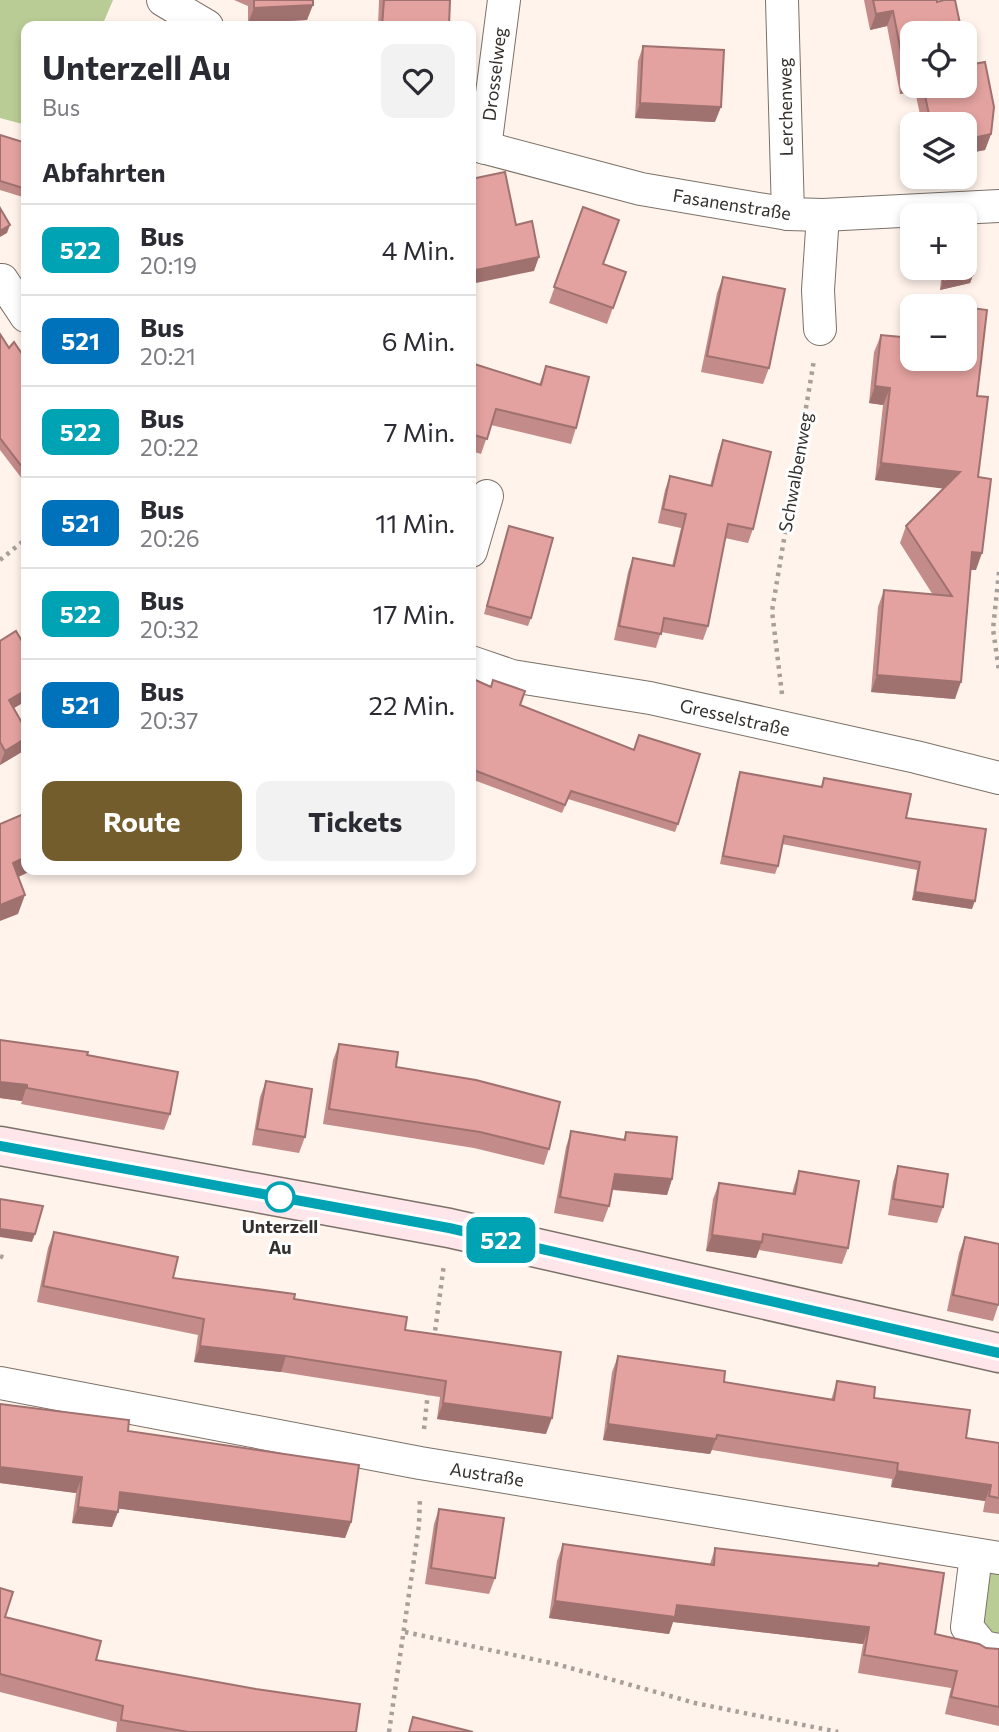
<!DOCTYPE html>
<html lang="de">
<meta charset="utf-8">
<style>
:root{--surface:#fff;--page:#f2f2f3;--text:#2b2b33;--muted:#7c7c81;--line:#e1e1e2;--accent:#745d2d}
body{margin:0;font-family:Commissioner,sans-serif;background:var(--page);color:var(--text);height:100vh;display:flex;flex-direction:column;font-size:26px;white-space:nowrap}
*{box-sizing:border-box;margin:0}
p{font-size:23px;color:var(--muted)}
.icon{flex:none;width:38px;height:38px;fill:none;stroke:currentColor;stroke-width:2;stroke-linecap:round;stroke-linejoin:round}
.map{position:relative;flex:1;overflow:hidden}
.sheet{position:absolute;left:21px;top:21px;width:455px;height:854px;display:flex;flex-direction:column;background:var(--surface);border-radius:14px;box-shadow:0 4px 10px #0003}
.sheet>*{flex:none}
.badge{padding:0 14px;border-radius:10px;font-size:24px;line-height:46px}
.controls{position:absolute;left:900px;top:21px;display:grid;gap:14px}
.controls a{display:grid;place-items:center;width:77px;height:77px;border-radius:14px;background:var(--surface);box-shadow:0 4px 10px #0003;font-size:35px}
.map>.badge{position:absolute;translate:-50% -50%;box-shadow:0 0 0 4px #fff}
h2{padding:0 21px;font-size:26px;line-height:63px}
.round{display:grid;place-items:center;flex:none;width:74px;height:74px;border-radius:14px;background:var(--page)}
.overview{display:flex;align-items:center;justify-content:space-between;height:119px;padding:0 21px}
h1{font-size:33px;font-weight:700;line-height:52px}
.action{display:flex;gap:14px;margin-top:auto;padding:14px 21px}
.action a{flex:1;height:80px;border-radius:14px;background:var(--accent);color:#fff;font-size:28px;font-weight:700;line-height:80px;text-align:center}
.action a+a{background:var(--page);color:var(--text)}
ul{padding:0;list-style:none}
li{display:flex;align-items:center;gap:21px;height:91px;padding:0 21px;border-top:2px solid var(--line)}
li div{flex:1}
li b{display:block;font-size:26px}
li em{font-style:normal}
li .badge{min-width:77px;font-weight:700;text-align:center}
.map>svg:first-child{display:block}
.green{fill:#bacc95}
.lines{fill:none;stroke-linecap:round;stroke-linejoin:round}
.street-casing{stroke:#7b7169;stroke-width:34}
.secondary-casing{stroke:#7b7169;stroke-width:41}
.path{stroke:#a79f99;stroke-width:4.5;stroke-dasharray:3.5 5;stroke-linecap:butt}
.street{stroke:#fff;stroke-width:32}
.secondary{stroke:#ffe6ea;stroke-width:38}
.wall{fill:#c38b89}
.shaded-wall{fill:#9f716f}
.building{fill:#e3a29f;stroke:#9f716f;stroke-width:2}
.line-casing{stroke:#fff;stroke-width:16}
.line{stroke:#00a3b4;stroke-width:10}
.stop-dot{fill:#fff;stroke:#00a3b4;stroke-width:3.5}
.labels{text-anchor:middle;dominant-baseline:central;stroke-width:6;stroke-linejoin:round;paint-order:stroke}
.street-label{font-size:18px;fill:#34302d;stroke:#fff}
.stop-label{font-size:18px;font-weight:bold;fill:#34302d;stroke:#fff}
</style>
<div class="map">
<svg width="999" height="1732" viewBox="0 0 999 1732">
<rect width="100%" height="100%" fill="#fff3eb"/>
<!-- green -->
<g class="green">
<polygon points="0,0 113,0 102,26 26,26 26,125 0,118"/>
<polygon points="999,1561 999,1636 988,1634 981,1623 989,1568"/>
</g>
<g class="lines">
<!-- street casing -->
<g class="street-casing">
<g id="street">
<polyline points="163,0 207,26"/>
<polyline points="782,0 788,214"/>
<polyline points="471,144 641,189 788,214 823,215 999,206"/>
<polyline points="485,148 504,0"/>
<polyline points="2,280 26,316"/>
<polyline points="820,329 818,290 823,215"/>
<polyline points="471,551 487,496"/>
<polyline points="471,662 512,676 650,698 916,757 999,778"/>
<polyline points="0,1383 420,1463 999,1558"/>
<polyline points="976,1555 967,1627 983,1647 999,1650"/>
</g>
</g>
<!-- secondary casing -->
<g class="secondary-casing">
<polyline id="secondary" points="0,1146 449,1228 999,1353"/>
</g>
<!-- path -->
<g class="path">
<polyline points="0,560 26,539"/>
<polyline points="999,572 993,629 999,671"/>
<polyline points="782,694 772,611 814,360"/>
<polyline points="0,1256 4,1258"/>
<polyline points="434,1339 444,1264"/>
<polyline points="424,1429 428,1392"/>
<polyline points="405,1632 556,1664 695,1703 838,1732"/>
<polyline points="389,1732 419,1525 420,1497"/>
</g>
<!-- street -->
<use href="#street" class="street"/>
<!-- secondary -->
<use href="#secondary" class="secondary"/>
</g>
<!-- wall -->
<g class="wall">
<polygon points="234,0 313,0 307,20 248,23 248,6"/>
<polygon points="379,0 450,0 449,26 378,26"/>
<polygon points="864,0 937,0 912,33 912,86 964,86 968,65 991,134 985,150 964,154 964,124 922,124 915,91 900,94 887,26 870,30"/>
<polygon points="643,46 715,122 635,118 638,61"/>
<polygon points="0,135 26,143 26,198 0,190"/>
<polygon points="583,207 603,264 626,272 607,324 549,303"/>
<polygon points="942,268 964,268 973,275 970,283 940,290"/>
<polygon points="723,277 769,368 763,384 701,372 717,293"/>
<polygon points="0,334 9,348 26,360 26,484 0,450"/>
<polygon points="881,335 977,396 978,477 976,570 971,570 955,699 871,692 878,607 884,590 933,595 900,543 906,526 944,488 875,480 883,405 869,403 874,352"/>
<polygon points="471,363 539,385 546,366 576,428 571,444 491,425 481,454 471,451"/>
<polygon points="723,440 753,529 748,543 725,538 708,626 703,640 661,632 656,648 614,640 628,572 633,558 672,566 681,528 658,523 665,490 670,476 710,486 718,454"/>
<polygon points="509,526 531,618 528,626 484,614"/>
<polygon points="0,641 26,648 26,701 13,708 25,750 0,765"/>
<polygon points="471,678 520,705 678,824 675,832 568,799 562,813 471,779"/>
<polygon points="26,759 26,774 23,768"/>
<polygon points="740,772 821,787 824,778 906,818 972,909 912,900 917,870 782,844 778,866 775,874 720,864 737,780"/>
<polygon points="0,1040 87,1055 170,1114 164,1130 21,1104 22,1101 0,1098"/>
<polygon points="339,1044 396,1067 549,1149 544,1165 474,1148 323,1124 333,1060"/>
<polygon points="266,1081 305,1137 299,1153 252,1145 260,1097"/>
<polygon points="571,1131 623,1140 626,1132 672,1179 667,1195 612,1190 609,1206 603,1222 554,1213 566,1147"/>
<polygon points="898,1166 943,1207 937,1223 888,1215 893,1182"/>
<polygon points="799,1171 848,1248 842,1264 759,1250 756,1258 706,1251 713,1199 719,1183 792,1194 794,1186"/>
<polygon points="54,1232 173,1278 294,1299 405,1330 546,1434 437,1419 440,1397 281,1372 194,1362 198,1335 37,1302 48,1248"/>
<polygon points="965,1237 999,1303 993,1321 947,1311 959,1253"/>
<polygon points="618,1356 724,1382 831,1400 837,1381 966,1438 999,1443 999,1514 983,1512 985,1501 891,1487 892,1479 712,1450 710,1454 603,1440 612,1372"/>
<polygon points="128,1431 351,1522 345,1538 118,1508 112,1527 72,1523 76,1493 0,1483"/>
<polygon points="439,1509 495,1578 489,1594 425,1584 434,1524"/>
<polygon points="563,1544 710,1564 715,1548 878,1566 879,1563 935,1634 986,1648 999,1649 999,1726 945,1714 951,1688 858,1673 863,1644 673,1622 669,1634 549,1618 557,1561"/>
<polygon points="0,1588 5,1617 96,1660 356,1732 116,1732 117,1722 0,1692"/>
</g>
<!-- shaded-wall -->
<g class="shaded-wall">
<polygon points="313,5 307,20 248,23 254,8"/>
<polygon points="893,11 887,26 870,30 876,14"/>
<polygon points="912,77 912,86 917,86 915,91 900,94 906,78"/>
<polygon points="640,103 721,107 715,122 635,118"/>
<polygon points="991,134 985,150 964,154 964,140"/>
<polygon points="10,225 7,233 0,237 0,231"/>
<polygon points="539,257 534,271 471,284 471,271"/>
<polygon points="973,275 970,283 940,290 943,282"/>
<polygon points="875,386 890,388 883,405 869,403"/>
<polygon points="881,463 960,472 954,490 875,480"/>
<polygon points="972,552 982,553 976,570 966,569"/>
<polygon points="877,675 961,682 955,699 871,692"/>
<polygon points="26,690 26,701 4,714 9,700"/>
<polygon points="26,738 26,746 25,750 0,765 5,751"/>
<polygon points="26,857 26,870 33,870 6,883 13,863"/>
<polygon points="915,892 975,901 972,909 912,900"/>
<polygon points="25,895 18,914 0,921 0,905"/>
<polygon points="0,1082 27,1085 22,1101 0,1098"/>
<polygon points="615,1174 672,1179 667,1195 609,1189"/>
<polygon points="0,1229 35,1234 32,1242 0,1237"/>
<polygon points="712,1235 762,1242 756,1258 706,1251"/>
<polygon points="200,1346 286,1356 281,1372 194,1362"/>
<polygon points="443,1403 552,1418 546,1434 437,1419"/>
<polygon points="608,1424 716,1439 710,1454 603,1440"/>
<polygon points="0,1467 82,1477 76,1493 0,1483"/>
<polygon points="897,1471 991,1485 985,1501 891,1487"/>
<polygon points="120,1492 351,1522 345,1538 114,1508"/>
<polygon points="78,1507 118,1512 112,1527 72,1523"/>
<polygon points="555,1601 677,1605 869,1627 863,1644 673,1622 669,1634 549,1618"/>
</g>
<!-- building -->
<g class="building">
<polygon points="254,0 313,0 313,5 254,8"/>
<polygon points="384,0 450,0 449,26 382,26"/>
<polygon points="873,0 937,0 937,2 944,0 955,0 962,33 912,33 912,77 906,78 893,11 876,14"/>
<polygon points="964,45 968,65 985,62 994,107 991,134 964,140 964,124 931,124 923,86 964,86"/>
<polygon points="643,46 724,50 721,107 640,103"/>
<polygon points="0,135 26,143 26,189 0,181"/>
<polygon points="505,172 516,225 532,221 539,257 471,271 471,179"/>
<polygon points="583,207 619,220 603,264 626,272 613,308 554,287"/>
<polygon points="0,208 10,225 0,231"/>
<polygon points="964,241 976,243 973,275 943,282 945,268 964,268"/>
<polygon points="723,277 785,289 769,368 707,356"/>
<polygon points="922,302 956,306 922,306"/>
<polygon points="964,307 987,310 977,396 988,397 978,477 991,479 982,553 972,552 961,682 877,675 884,590 952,596 906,526 960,472 881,463 890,388 875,386 881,335 912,338 912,359 964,359"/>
<polygon points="0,334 9,348 14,342 26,360 26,472 0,438"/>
<polygon points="471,363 541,385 546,366 589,377 576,428 496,409 487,439 471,434"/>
<polygon points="723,440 771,452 753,529 728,524 708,626 664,618 661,634 619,626 633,558 674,566 686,514 663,509 670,476 712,486"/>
<polygon points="509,526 553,538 531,618 487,606"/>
<polygon points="16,631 26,648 26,690 9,700 26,730 26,738 5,751 0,742 0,641"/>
<polygon points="471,678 491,687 493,680 525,691 520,705 634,750 639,735 700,754 678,824 571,791 565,805 471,769"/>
<polygon points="740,772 822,787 824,778 911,794 906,818 986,829 975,901 915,892 920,862 784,836 778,866 723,856"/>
<polygon points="26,813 26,857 13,863 25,895 0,905 0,824"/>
<polygon points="0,1040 88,1052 87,1055 178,1072 170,1114 27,1088 27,1085 0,1082"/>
<polygon points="339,1044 398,1052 396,1067 476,1080 560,1102 549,1149 480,1132 329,1109"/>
<polygon points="266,1081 312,1089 305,1137 257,1129"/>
<polygon points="571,1131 625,1140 626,1132 677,1137 672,1179 615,1174 609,1206 560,1197"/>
<polygon points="898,1166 948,1174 943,1207 893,1199"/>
<polygon points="799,1171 859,1181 848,1248 763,1234 762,1242 712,1235 719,1183 795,1194"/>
<polygon points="0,1199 43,1206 35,1234 0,1229"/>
<polygon points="54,1232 178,1257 173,1278 295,1294 294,1299 407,1317 405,1330 561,1352 552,1418 443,1403 446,1381 286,1356 200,1346 204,1319 43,1286"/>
<polygon points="965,1237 999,1244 999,1305 953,1295"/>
<polygon points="618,1356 725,1371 724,1382 834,1400 837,1381 875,1387 874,1398 970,1410 966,1438 999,1443 999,1498 989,1496 991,1485 897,1471 898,1463 717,1435 716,1439 608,1424"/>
<polygon points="0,1404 129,1420 128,1431 359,1465 351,1522 120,1492 118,1512 78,1507 82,1477 0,1467"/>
<polygon points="439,1509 504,1518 495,1578 431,1568"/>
<polygon points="563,1544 714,1565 715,1548 878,1566 879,1563 944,1573 935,1634 979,1644 986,1648 999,1649 999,1707 951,1697 957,1671 864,1655 869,1627 677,1605 675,1617 555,1601"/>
<polygon points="0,1588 13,1592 5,1617 101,1641 96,1660 256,1689 360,1704 356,1732 188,1732 121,1720 123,1706 0,1674"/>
<polygon points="413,1717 473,1732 409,1732"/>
</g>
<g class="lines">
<!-- line casing -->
<g class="line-casing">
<polyline id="line" points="0,1146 449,1228 999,1353"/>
</g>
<!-- line -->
<use href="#line" class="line"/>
</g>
<!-- markers -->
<circle class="stop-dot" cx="280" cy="1197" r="14"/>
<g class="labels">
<!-- street labels -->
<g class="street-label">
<text transform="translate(494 74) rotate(-83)">Drosselweg</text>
<text transform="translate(785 107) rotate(-91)">Lerchenweg</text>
<text transform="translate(732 204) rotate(9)">Fasanenstraße</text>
<text transform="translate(795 472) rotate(-80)">Schwalbenweg</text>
<text transform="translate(735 717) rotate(13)">Gresselstraße</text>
<text transform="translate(487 1474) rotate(9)">Austraße</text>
</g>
<!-- stop labels -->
<g class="stop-label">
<text x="280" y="1226">Unterzell<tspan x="280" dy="21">Au</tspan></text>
</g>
</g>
</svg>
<div class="controls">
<a><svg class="icon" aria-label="locate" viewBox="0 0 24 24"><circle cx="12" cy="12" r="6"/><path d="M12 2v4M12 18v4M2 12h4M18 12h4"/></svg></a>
<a><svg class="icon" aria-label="layers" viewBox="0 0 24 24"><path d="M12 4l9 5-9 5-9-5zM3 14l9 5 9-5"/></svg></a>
<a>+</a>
<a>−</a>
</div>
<b class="badge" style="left:501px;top:1240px;background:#00a3b4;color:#fff">522</b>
<section class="sheet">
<div class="overview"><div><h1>Unterzell Au</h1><p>Bus</p></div><a class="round"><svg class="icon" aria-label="heart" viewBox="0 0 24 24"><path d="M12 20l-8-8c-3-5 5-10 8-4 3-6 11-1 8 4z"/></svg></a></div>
<h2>Abfahrten</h2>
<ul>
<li><span class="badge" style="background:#00a3b4;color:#fff">522</span><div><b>Bus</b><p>20:19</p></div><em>4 Min.</em></li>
<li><span class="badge" style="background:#0072bc;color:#fff">521</span><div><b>Bus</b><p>20:21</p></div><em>6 Min.</em></li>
<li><span class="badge" style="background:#00a3b4;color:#fff">522</span><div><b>Bus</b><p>20:22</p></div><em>7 Min.</em></li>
<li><span class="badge" style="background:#0072bc;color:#fff">521</span><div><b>Bus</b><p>20:26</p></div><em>11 Min.</em></li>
<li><span class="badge" style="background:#00a3b4;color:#fff">522</span><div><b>Bus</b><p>20:32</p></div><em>17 Min.</em></li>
<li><span class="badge" style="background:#0072bc;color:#fff">521</span><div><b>Bus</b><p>20:37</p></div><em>22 Min.</em></li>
</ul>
<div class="action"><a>Route</a><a>Tickets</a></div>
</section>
</div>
